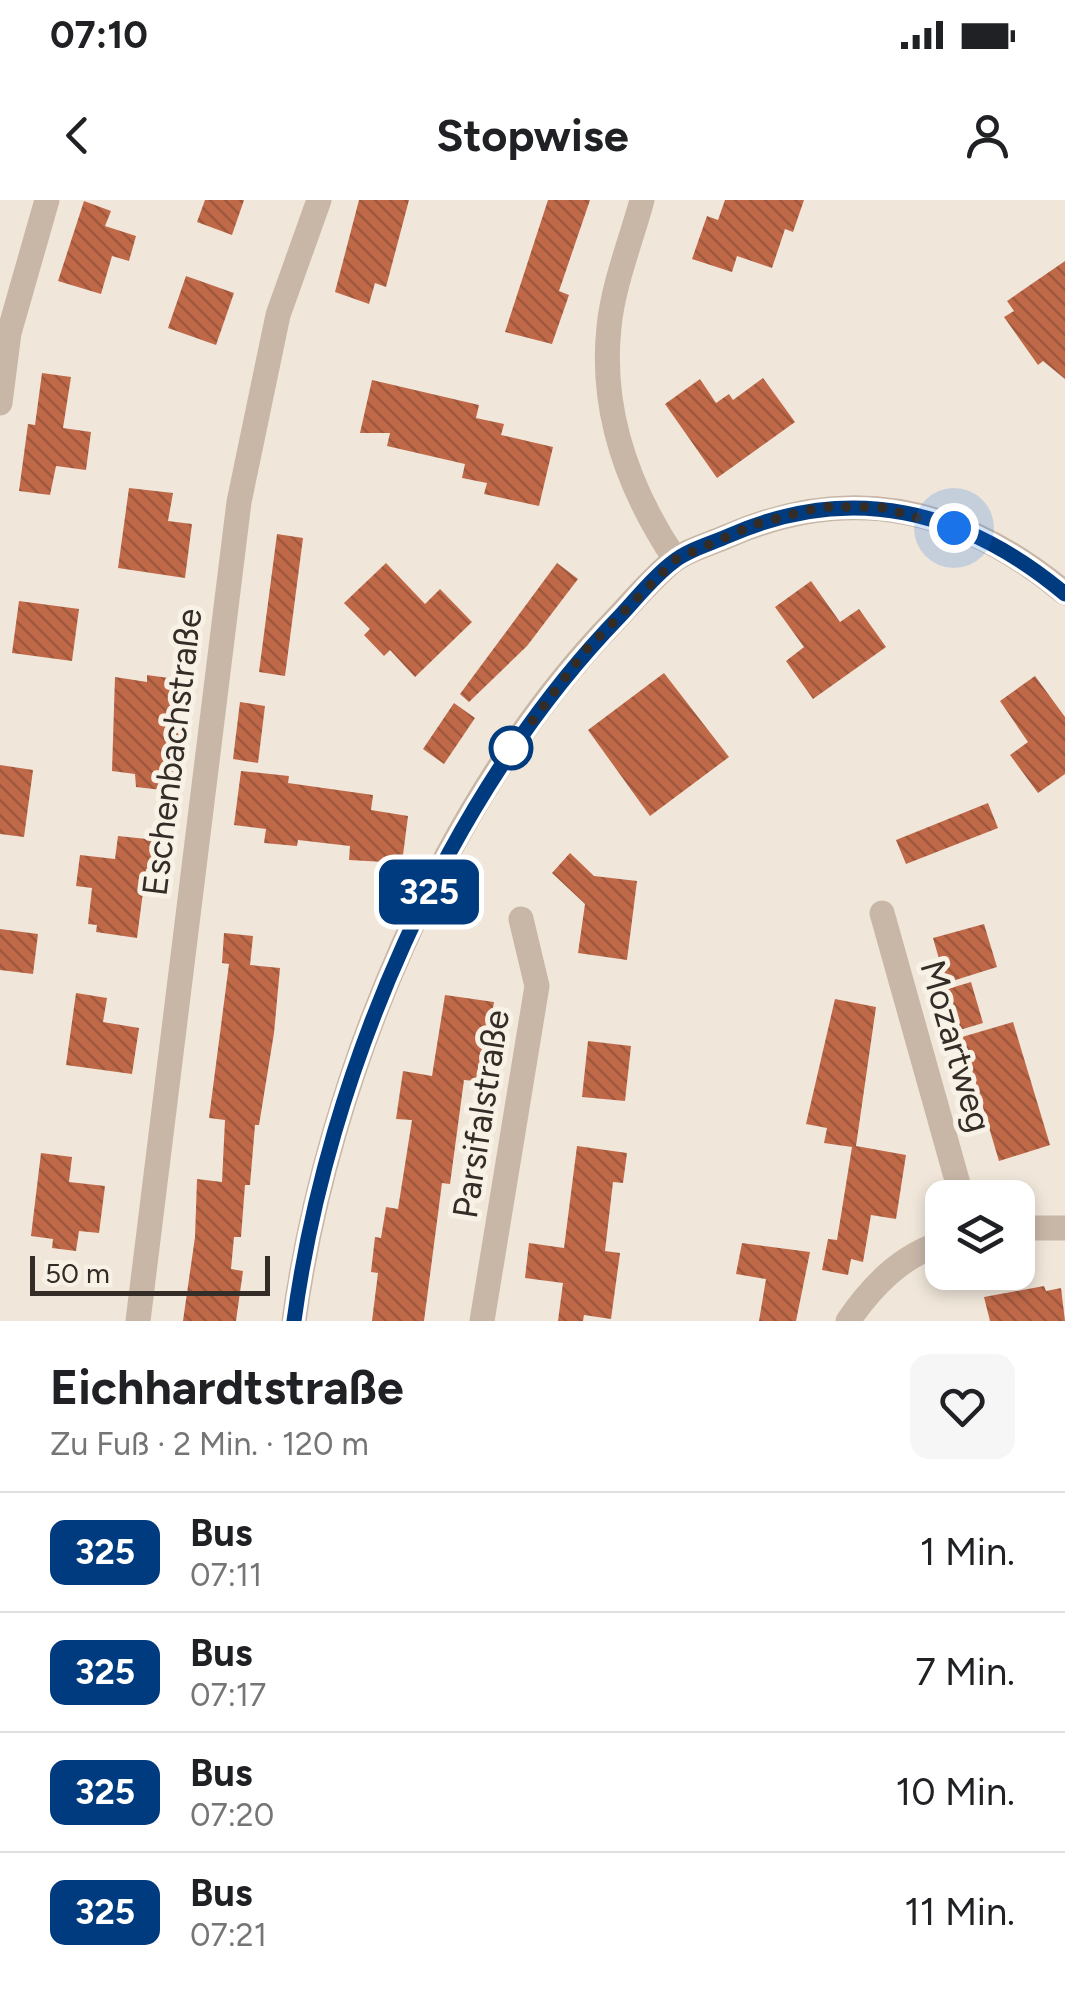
<!DOCTYPE html>
<html lang="de">
<meta charset="utf-8">
<style>
:root{--surface:#fff;--page:#f6f6f6;--text:#202124;--muted:#757577;--line:#e0e0e0}
body{margin:0;font-family:Figtree,sans-serif;background:var(--page);color:var(--text);height:100vh;display:flex;flex-direction:column;font-size:38px;white-space:nowrap}
*{box-sizing:border-box;margin:0}
p{font-size:32px;color:var(--muted)}
.icon{flex:none;width:55px;height:55px;fill:none;stroke:currentColor;stroke-width:2;stroke-linecap:round;stroke-linejoin:round}
.map{position:relative;height:1121px;overflow:hidden}
.drawer{display:flex;flex-direction:column;background:var(--surface);flex:1}
.drawer>*{flex:none}
.badge{padding:0 20px;border-radius:15px;font-size:35px;line-height:65px}
.tools{position:absolute;left:925px;top:980px;display:grid;gap:20px}
.tools a{display:grid;place-items:center;width:110px;height:110px;border-radius:20px;background:var(--surface);box-shadow:0 5px 15px #0003;font-size:50px}
.scale{position:absolute;left:30px;bottom:25px;width:240px;box-sizing:border-box;padding-left:10px;border:5px solid #342c27;border-top:0;font-size:28px;line-height:35px;white-space:nowrap;color:#342c27;-webkit-text-stroke:8px #f8f1e6;paint-order:stroke}
.you{position:absolute;width:50px;height:50px;margin:-25px;border:8px solid #fff;border-radius:50%;background:#1a73e8;box-shadow:0 0 0 15px #1a73e833}
.map>.badge{position:absolute;translate:-50% -50%;box-shadow:0 0 0 5px #fff}
.round{display:grid;place-items:center;flex:none;width:105px;height:105px;border-radius:20px;background:var(--page)}
.head{display:flex;align-items:center;justify-content:space-between;height:170px;padding:0 50px}
h1{font-size:48px;font-weight:700;line-height:75px}
ul{padding:0;list-style:none}
li{display:flex;align-items:center;gap:30px;height:120px;padding:0 50px;border-top:2px solid var(--line)}
li div{flex:1}
li b{display:block;font-size:38px}
li em{font-style:normal}
li .badge{min-width:110px;font-weight:700;text-align:center}
.status{display:flex;justify-content:space-between;align-items:center;height:70px;padding:0 50px;background:var(--surface);direction:ltr}
.status svg{height:28px;fill:currentColor}
header{display:flex;justify-content:space-between;align-items:center;height:130px;padding:0 50px;background:var(--surface);font-size:45px;font-weight:700}
.map>svg:first-child{display:block}
.building{fill:url(#building-back-hatch)}
.lines{fill:none;stroke-linecap:round;stroke-linejoin:round}
.minor{stroke:#c8b7a7;stroke-width:25}
.line-casing{stroke:#fff;stroke-width:22}
.line{stroke:#003b80;stroke-width:15}
.walk{stroke:#342c27;stroke-width:10;stroke-dasharray:0 18}
.stop-dot{fill:#fff;stroke:#003b80;stroke-width:5}
.labels{text-anchor:middle;dominant-baseline:central;stroke-width:10;stroke-linejoin:round;paint-order:stroke}
.street-label{font-size:35px;fill:#342c27;stroke:#f8f1e6}
</style>
<div class="status"><b>07:10</b><svg viewBox="0 0 49 12"><path d="M0 12V9h3v3zM5 12V6h3v6zM10 12V3h3v9zM15 12V0h3v12zM26 1h20v11H26zM47 4h2v5h-2z"/></svg></div>
<header><svg class="icon" aria-label="back" viewBox="0 0 24 24"><path d="M15 5l-7 7 7 7"/></svg>Stopwise<svg class="icon" aria-label="person" viewBox="0 0 24 24"><circle cx="12" cy="8" r="4"/><path d="M4 21q1-7 8-7t8 7"/></svg></header>
<div class="map">
<svg width="1065" height="1121" viewBox="0 0 1065 1121">
<defs>
<pattern id="building-back-hatch" width="6" height="6" patternUnits="userSpaceOnUse" patternTransform="scale(2.5)"><rect width="6" height="6" fill="#c06949"/><path d="M-1 5l2 2M0 0l6 6M5-1l2 2" fill="none" stroke="#9d573d"/></pattern>
</defs>
<rect width="100%" height="100%" fill="#f0e7da"/>
<!-- building -->
<g class="building">
<polygon points="205,0 244,0 232,35 197,22"/>
<polygon points="359,0 409,0 386,87 375,83 369,104 335,92"/>
<polygon points="548,0 590,0 559,91 569,95 552,144 505,132"/>
<polygon points="725,0 804,0 793,32 785,29 772,68 737,56 732,72 692,59 707,16 718,20"/>
<polygon points="84,1 111,11 105,26 136,36 129,61 112,56 101,94 58,81"/>
<polygon points="1065,61 1065,179 1043,161 1038,165 1004,117 1014,111 1007,101"/>
<polygon points="186,76 234,93 216,145 168,128"/>
<polygon points="42,173 71,177 63,228 91,232 86,270 56,266 50,295 19,291 28,224 35,225"/>
<polygon points="763,178 795,222 717,278 665,204 700,179 716,203 729,194 733,200"/>
<polygon points="372,180 479,205 476,218 504,224 501,235 553,247 539,306 484,294 487,283 462,278 465,264 387,246 390,233 360,233"/>
<polygon points="129,288 173,293 168,321 192,324 185,378 118,368"/>
<polygon points="277,334 303,338 285,476 259,472"/>
<polygon points="386,363 425,404 440,389 472,422 415,477 390,450 384,456 364,435 370,429 344,403"/>
<polygon points="557,363 578,379 527,446 469,502 460,494"/>
<polygon points="811,381 840,422 859,409 886,447 813,499 786,461 804,447 775,407"/>
<polygon points="19,401 79,409 72,461 12,453"/>
<polygon points="664,473 729,557 650,616 588,530"/>
<polygon points="147,475 176,479 170,528 179,530 171,591 136,587 135,574 112,571 115,477 147,482"/>
<polygon points="1035,476 1065,517 1065,574 1038,593 1010,555 1028,542 1000,501"/>
<polygon points="240,502 265,506 258,563 233,559"/>
<polygon points="454,503 475,518 444,564 423,549"/>
<polygon points="0,565 33,570 24,637 0,634"/>
<polygon points="241,571 289,576 288,583 373,595 371,610 408,616 402,663 349,660 350,646 298,640 297,646 264,643 266,629 234,625"/>
<polygon points="988,603 998,628 906,664 896,640"/>
<polygon points="118,636 156,640 152,669 146,669 137,738 96,732 97,725 88,724 92,688 76,686 80,655 115,659"/>
<polygon points="570,653 594,676 637,681 627,760 578,753 585,704 552,673"/>
<polygon points="984,724 997,767 946,783 933,738"/>
<polygon points="0,729 38,734 33,774 0,770"/>
<polygon points="224,733 253,736 250,765 280,768 274,833 259,925 255,925 250,985 245,985 241,1037 234,1037 231,1069 243,1071 236,1121 183,1121 195,1037 197,979 222,982 225,920 209,918 229,764 222,763"/>
<polygon points="971,782 983,823 953,832 941,791"/>
<polygon points="76,793 107,798 103,822 139,828 132,874 66,865"/>
<polygon points="445,795 494,802 486,850 492,851 487,882 464,880 450,984 442,983 424,1121 372,1121 378,1073 371,1072 375,1037 381,1038 386,1007 398,1009 412,920 396,919 403,871 432,876"/>
<polygon points="835,799 876,807 856,946 906,955 896,1019 871,1015 863,1062 851,1059 848,1075 822,1070 828,1039 837,1040 852,947 824,943 827,928 806,924"/>
<polygon points="1013,822 1050,945 999,961 962,837"/>
<polygon points="588,841 631,846 625,901 582,897"/>
<polygon points="577,946 627,953 623,983 613,982 605,1051 620,1053 611,1119 584,1115 583,1121 558,1121 563,1083 525,1078 529,1043 564,1048"/>
<polygon points="41,953 72,957 69,982 105,986 99,1033 79,1031 76,1051 52,1048 53,1039 31,1036"/>
<polygon points="742,1043 810,1052 796,1121 759,1121 766,1079 736,1074"/>
<polygon points="1044,1086 1046,1091 1061,1088 1065,1121 990,1121 984,1097"/>
</g>
<g class="lines">
<!-- minor -->
<g class="minor">
<path d="M 642,0 C 631,41 613,85 609,127 C 600,211 629,290 675,359"/>
<polyline points="0,203 9,133 47,0"/>
<polyline points="882,713 962,998"/>
<polyline points="1018,1028 1065,1028"/>
<polyline points="138,1121 239,302 278,115 319,0"/>
<path d="M 294,1121 C 327,879 444,597 614,421 C 633,401 651,379 673,361 C 687,350 710,344 728,336 C 852,282 963,308 1065,393"/>
<polyline points="482,1121 537,786 521,719"/>
<path d="M 848,1121 C 872,1086 901,1056 942,1043"/>
</g>
</g>
<g class="lines">
<!-- line casing -->
<g class="line-casing">
<path id="line" d="M 294,1121 C 327,875 447,594 620,416 C 637,398 653,377 673,362 C 687,350 710,344 728,336 C 850,282 964,309 1065,394"/>
</g>
<!-- line -->
<use href="#line" class="line"/>
<!-- walk -->
<polyline class="walk" points="511,548 506,556 586,450 676,359 756,324 821,307 880,307 954,328"/>
</g>
<!-- markers -->
<circle class="stop-dot" cx="511" cy="548" r="20"/>
<g class="labels">
<!-- street labels -->
<g class="street-label">
<text transform="translate(172 552) rotate(-83)">Eschenbachstraße</text>
<text transform="translate(956 846) rotate(74)">Mozartweg</text>
<text transform="translate(481 914) rotate(-81)">Parsifalstraße</text>
</g>
</g>
</svg>
<div class="tools">
<a><svg class="icon" aria-label="layers" viewBox="0 0 24 24"><path d="M12 4l9 5-9 5-9-5zM3 14l9 5 9-5"/></svg></a>
</div>
<div class="scale">50 m</div>
<div class="you" style="left:954px;top:328px"></div>
<b class="badge" style="left:429px;top:692px;background:#003b80;color:#fff">325</b>
</div>
<section class="drawer">
<div class="head"><div><h1>Eichhardtstraße</h1><p>Zu Fuß · 2 Min. · 120 m</p></div><a class="round"><svg class="icon" aria-label="heart" viewBox="0 0 24 24"><path d="M12 20l-8-8c-3-5 5-10 8-4 3-6 11-1 8 4z"/></svg></a></div>
<ul>
<li><span class="badge" style="background:#003b80;color:#fff">325</span><div><b>Bus</b><p>07:11</p></div><em>1 Min.</em></li>
<li><span class="badge" style="background:#003b80;color:#fff">325</span><div><b>Bus</b><p>07:17</p></div><em>7 Min.</em></li>
<li><span class="badge" style="background:#003b80;color:#fff">325</span><div><b>Bus</b><p>07:20</p></div><em>10 Min.</em></li>
<li><span class="badge" style="background:#003b80;color:#fff">325</span><div><b>Bus</b><p>07:21</p></div><em>11 Min.</em></li>
</ul>
</section>
